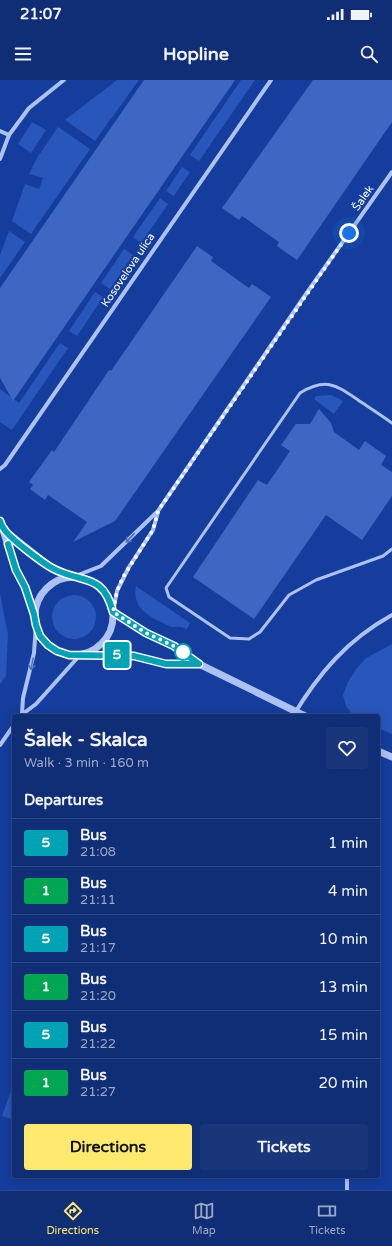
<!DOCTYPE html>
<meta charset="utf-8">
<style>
:root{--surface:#102e76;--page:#19367b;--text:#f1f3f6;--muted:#9ca8c5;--line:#304a88;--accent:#ffe96e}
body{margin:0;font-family:"Varela Round",sans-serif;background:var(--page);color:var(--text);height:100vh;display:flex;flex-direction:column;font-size:15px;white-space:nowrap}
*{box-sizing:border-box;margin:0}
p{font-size:13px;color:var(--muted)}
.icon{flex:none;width:22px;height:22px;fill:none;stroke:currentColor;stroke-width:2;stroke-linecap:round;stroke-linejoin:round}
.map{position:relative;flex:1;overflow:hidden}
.details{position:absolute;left:12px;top:634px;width:368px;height:464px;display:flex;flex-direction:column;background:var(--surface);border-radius:4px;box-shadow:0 2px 10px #0003,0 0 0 1px var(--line)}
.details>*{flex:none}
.badge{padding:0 8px;border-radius:3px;font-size:14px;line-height:26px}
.you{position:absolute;width:20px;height:20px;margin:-10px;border:3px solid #fff;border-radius:50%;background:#1a73e8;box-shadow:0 0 0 6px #1a73e833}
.map>.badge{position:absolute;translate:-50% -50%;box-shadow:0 0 0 2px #fff}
h2{padding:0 12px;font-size:15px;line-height:36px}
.round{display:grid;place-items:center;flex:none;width:42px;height:42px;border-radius:4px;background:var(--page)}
.head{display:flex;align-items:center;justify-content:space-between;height:68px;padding:0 12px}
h1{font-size:19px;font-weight:700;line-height:30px}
.action{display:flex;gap:8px;margin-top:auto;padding:8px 12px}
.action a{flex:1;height:46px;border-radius:4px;background:var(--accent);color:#111;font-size:16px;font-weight:700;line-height:46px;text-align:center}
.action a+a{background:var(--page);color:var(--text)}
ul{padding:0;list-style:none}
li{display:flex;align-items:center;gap:12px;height:48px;padding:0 12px;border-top:1px solid var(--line)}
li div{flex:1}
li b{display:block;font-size:15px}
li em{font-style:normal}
li .badge{min-width:44px;font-weight:700;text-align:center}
.status{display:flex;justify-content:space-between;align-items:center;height:28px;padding:0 20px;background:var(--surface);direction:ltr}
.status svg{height:11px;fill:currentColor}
header{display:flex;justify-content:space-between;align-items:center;height:52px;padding:0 12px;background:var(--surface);font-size:18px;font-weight:700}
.tabs{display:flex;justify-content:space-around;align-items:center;height:56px;border-top:1px solid var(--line);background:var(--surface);font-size:11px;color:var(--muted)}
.tabs a{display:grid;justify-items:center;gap:2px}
.tabs .current{color:var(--accent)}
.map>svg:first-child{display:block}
.green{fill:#2856ba}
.building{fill:#3e67c3}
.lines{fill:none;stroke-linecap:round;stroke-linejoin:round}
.service{stroke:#acc2f3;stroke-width:3}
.minor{stroke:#acc2f3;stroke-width:4}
.tertiary{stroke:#acc2f3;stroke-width:7}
.oneway{stroke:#5172bf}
.line-casing{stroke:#fff;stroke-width:9}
.line{stroke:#00a3b4;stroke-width:6}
.walk{stroke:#fff;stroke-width:4;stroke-dasharray:0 7.2}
.stop-dot{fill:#fff;stroke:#00a3b4;stroke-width:2}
.labels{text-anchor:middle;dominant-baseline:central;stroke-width:3.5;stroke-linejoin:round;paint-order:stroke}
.street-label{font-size:11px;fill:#fff;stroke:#153d9d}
</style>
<div class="status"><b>21:07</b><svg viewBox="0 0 49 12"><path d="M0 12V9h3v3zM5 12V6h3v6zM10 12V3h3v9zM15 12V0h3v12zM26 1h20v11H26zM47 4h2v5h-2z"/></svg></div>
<header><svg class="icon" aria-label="menu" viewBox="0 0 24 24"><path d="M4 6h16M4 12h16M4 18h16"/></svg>Hopline<svg class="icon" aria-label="search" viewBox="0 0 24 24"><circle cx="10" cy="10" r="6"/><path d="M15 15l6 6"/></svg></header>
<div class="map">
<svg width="392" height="1110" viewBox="0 0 392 1110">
<rect width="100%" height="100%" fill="#153d9d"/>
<!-- green -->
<g class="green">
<polygon points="117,0 139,0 95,61 65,40"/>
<polygon points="241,0 255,0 199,81 190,75"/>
<polygon points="32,42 46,50 31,73 18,64"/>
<polygon points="58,47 90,69 31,154 12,141 25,104 39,109 43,98 29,94 37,78"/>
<polygon points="182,87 190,92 174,116 166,111"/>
<polygon points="160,118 168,124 141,163 133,157"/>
<polygon points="9,151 25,162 0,198 0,175"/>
<polygon points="124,169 133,175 110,209 101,203"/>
<polygon points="95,212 103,217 77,256 69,251"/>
<polygon points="60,263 68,268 12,350 0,342 0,309 19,323"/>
<polygon points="331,315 343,321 334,334 314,319 316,316"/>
<path d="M 136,506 L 190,543 L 187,549 C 180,546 178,547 172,547 C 169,546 165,544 163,543 C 147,536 132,526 136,506 Z"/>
<polygon points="0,514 8,554 6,596 0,604"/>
<circle cx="74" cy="537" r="22"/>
<polygon points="392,564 392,654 378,648 378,636 354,636 346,626 343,615 348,602 356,589 366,578"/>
<polygon points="14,1002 14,1040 2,1036"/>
</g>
<!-- building -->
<g class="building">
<polygon points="144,0 235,0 13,321 0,298 0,208"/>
<polygon points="313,0 392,0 392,42 297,180 277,166 279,162 242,136 239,140 222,128"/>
<polygon points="197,166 213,177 211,181 249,208 252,204 271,217 115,441 73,462 87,442 48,415 45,420 30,409 33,405 29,402 52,370 54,372 109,290 111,291"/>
<polygon points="319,329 331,343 334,352 359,370 365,361 386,376 381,385 392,392 392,416 362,460 326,435 254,539 193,497 258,400 267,405 290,371 281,365 296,344 310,344"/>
</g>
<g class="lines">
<!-- service -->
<path class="service" d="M 392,343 C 381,335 370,328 358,320 C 336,305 326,297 300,313 L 166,508 L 169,517 L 230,558 L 249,559 L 260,552 L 289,515 L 316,500 L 383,476 L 392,469"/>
<!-- minor -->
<g class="minor">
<polyline points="0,51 9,55"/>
<polyline points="0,79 9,55 29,28 64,0"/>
<polyline points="0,389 5,385 271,0"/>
<polyline points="73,497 101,486 158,431 306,214 392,92"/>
<polyline points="113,532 117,511 129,487 153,450 158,432"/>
<polyline points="22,633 23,618 34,573 36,545"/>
<polyline points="20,636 36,624 80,575"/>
<path d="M 293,636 C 319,593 347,560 392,535"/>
<polyline points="0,665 14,645"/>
<polyline points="347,1110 347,1096"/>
</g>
<!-- tertiary -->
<g class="tertiary">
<polyline points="0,441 16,490 25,507 34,534"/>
<polyline points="4,450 52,488 73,497"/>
<circle cx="74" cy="536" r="39"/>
<polyline points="113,532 146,553 174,566 199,584 305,636"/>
<polyline points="87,575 134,576 166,584 199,584"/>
<polyline points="378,671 392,677"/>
</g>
</g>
<!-- one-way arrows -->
<defs><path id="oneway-shaft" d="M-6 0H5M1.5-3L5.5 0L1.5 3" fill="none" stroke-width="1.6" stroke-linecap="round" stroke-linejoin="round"/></defs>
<g class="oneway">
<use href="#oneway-shaft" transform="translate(130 458) rotate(133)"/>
<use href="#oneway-shaft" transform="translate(32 584) rotate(101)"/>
</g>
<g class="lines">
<!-- line casing -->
<g class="line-casing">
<path id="line" d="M 0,441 C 1,444 2,447 4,449 C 8,457 43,483 52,488 C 81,504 103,492 113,532 L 146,553 L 174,566 L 199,584 L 166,584 L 134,576 L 69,575 L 57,571 L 48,565 L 40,556 L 36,545 L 34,534 L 25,507 L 16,490 L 8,464"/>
</g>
<!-- line -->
<use href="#line" class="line"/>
<!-- walk -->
<polyline class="walk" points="183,572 187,575 174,566 146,553 113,532 117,511 123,497 153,450 158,431 349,153"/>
</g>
<!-- markers -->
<circle class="stop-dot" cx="183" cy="572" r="8"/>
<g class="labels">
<!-- street labels -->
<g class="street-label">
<text transform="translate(363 118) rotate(-55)">Šalek</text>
<text transform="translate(128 190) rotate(-56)">Kosovelova ulica</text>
</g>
</g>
</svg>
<div class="you" style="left:349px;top:153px"></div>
<b class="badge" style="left:117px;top:575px;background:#00a3b4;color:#fff">5</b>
<section class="details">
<div class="head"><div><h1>Šalek - Skalca</h1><p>Walk · 3 min · 160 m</p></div><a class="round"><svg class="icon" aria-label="heart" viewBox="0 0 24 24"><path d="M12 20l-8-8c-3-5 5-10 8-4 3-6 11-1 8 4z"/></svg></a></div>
<h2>Departures</h2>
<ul>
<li><span class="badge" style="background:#00a3b4;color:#fff">5</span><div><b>Bus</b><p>21:08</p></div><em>1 min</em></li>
<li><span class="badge" style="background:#00a651;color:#fff">1</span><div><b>Bus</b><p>21:11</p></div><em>4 min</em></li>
<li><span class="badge" style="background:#00a3b4;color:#fff">5</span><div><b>Bus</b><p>21:17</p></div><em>10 min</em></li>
<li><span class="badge" style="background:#00a651;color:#fff">1</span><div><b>Bus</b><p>21:20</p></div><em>13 min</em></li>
<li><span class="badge" style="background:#00a3b4;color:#fff">5</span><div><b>Bus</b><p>21:22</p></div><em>15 min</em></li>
<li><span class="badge" style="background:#00a651;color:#fff">1</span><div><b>Bus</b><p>21:27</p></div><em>20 min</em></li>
</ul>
<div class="action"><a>Directions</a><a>Tickets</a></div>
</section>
</div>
<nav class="tabs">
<a class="current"><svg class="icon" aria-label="directions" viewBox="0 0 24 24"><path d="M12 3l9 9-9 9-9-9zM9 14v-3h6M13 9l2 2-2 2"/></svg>Directions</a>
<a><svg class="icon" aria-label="map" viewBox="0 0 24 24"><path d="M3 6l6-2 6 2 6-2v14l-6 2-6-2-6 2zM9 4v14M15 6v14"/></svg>Map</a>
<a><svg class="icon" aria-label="tickets" viewBox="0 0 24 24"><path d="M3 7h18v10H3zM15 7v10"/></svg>Tickets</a>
</nav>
